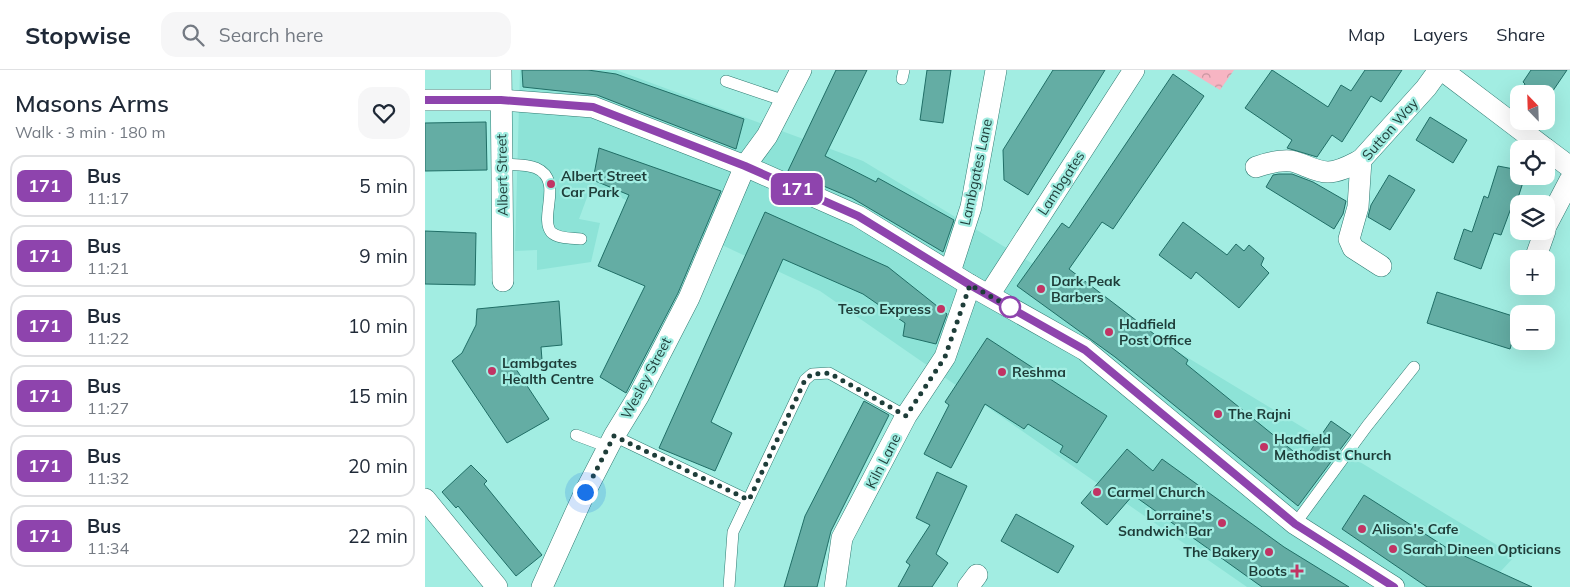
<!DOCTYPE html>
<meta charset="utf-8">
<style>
:root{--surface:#fff;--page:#f6f6f7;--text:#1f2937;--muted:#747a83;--line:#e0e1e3}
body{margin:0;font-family:Mulish,sans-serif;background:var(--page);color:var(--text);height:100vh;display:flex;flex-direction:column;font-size:19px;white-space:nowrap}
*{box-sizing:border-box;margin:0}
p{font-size:16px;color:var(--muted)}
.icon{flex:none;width:28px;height:28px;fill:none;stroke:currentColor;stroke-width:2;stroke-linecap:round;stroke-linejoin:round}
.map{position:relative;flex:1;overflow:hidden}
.side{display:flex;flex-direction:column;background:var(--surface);width:425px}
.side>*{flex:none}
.badge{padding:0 10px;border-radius:8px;font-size:18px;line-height:32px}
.needle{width:32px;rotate:337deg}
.buttons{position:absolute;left:1085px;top:15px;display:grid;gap:10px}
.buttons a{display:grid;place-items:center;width:45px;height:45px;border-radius:10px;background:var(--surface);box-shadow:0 5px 20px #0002;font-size:25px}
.you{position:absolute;width:25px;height:25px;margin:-12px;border:4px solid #fff;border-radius:50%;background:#1a73e8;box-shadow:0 0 0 8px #1a73e833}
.map>.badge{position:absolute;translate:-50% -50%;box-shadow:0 0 0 2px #fff}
.round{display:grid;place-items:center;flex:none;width:52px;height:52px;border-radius:15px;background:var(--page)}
.summary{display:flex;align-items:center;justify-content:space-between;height:85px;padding:0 15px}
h1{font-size:24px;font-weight:600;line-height:38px}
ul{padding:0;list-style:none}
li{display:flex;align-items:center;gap:15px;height:62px;margin:0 10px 8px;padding:0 5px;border:2px solid var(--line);border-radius:15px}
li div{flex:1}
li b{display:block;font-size:19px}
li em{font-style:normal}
li .badge{min-width:55px;font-weight:700;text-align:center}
header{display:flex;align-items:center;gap:30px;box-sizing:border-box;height:70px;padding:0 25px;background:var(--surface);border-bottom:1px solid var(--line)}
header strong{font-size:24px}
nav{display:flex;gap:28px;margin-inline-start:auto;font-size:18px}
.search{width:350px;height:45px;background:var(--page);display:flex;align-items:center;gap:12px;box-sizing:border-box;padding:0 18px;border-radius:15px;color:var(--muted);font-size:19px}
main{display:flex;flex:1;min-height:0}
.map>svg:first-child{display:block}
.built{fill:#8de3d7}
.park{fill:url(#park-crowns)}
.building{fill:#64ada4;stroke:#206e66}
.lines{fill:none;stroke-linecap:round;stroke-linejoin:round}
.lane-casing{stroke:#2e7a71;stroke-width:12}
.street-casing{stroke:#2e7a71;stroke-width:22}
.lane{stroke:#fff;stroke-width:11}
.street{stroke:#fff;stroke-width:21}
.line-casing{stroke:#fff;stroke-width:11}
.line{stroke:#8e44ad;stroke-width:8}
.walk{stroke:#1e3d39;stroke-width:5;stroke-dasharray:0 9}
.poi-dot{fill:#c13464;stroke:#a2ede2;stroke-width:2}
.stop-dot{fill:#fff;stroke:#8e44ad;stroke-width:2.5}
.labels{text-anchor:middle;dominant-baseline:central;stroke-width:4.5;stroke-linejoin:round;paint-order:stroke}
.street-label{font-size:14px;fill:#1e3d39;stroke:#a2ede2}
.poi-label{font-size:14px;font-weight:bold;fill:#1e3d39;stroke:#a2ede2;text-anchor:start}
</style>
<header>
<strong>Stopwise</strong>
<div class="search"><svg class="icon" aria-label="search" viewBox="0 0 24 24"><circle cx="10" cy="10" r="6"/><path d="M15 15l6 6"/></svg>Search here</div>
<nav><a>Map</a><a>Layers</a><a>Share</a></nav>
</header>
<main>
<section class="side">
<div class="summary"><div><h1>Masons Arms</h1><p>Walk · 3 min · 180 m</p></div><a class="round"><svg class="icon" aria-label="heart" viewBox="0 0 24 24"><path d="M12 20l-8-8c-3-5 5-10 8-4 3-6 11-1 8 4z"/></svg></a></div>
<ul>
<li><span class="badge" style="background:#8e44ad;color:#fff">171</span><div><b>Bus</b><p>11:17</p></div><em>5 min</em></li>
<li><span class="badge" style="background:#8e44ad;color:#fff">171</span><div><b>Bus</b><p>11:21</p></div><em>9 min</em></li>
<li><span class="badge" style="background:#8e44ad;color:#fff">171</span><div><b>Bus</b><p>11:22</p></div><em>10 min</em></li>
<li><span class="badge" style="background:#8e44ad;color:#fff">171</span><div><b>Bus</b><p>11:27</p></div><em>15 min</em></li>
<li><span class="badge" style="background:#8e44ad;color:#fff">171</span><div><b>Bus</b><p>11:32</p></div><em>20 min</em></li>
<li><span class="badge" style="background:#8e44ad;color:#fff">171</span><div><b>Bus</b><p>11:34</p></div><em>22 min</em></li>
</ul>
</section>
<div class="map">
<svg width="1145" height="517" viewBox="0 0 1145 517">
<defs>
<pattern id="park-crowns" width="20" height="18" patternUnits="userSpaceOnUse" patternTransform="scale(1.25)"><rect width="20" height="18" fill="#f7b5c3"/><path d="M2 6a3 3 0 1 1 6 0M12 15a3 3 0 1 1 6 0" fill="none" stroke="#c7949f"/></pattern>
</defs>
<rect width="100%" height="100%" fill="#a2ede2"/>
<!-- built -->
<polygon class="built" points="95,0 191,0 438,91 1090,486 1061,517 822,517 395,221 167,114 154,149 175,153 166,192 112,200 112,180 90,181"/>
<!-- park -->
<polygon class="park" points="762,0 809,0 795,20"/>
<!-- building -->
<g class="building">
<polygon points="97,0 163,0 191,4 319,49 311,79 172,25 98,17"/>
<polygon points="411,0 442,0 400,86 451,112 453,108 529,150 518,182 427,128 363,101"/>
<polygon points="502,0 526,0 518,53 495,50"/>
<polygon points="628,0 680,0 603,125 579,110 578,80"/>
<polygon points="847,0 903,37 916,15 926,21 940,0 977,0 956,32 946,26 917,72 907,65 892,87 862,78 867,70 820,38"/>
<polygon points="1106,0 1142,0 1121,31 1121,24 1094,24 1100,14 1098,12"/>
<polygon points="748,4 779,26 688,159 677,152 644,199 763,290 761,294 879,390 906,351 926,365 873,436 690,287 592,216 637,153 644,158"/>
<polygon points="1005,47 1042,70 1028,93 991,70"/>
<polygon points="61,52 62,100 0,101 0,53"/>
<polygon points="174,78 296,121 253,223 201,323 175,307 220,216 173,196 204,125 168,110"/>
<polygon points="1073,96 1094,100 1094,106 1100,106 1092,131 1089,130 1076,165 1069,163 1056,199 1029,189 1039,159 1047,162 1059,126 1063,128"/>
<polygon points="854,104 867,104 888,112 921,131 918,144 909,159 841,117 848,105"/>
<polygon points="964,105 990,120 965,160 943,147 946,135"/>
<polygon points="340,142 463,197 522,244 511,274 478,266 480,253 438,224 358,189 286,352 307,363 290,401 234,378"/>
<polygon points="758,152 802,185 811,174 819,181 824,175 839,188 836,195 844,203 814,238 771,202 766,209 734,185"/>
<polygon points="0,161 51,163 50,215 0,214"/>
<polygon points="1012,222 1094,248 1085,279 1002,253"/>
<polygon points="134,231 137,275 116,277 117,290 87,293 124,349 82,373 27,291 37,283 51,255 52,239"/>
<polygon points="562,268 682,346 652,393 635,382 638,376 603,354 599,359 560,334 526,398 499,384 524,335 520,332"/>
<polygon points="439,331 464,345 406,461 392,517 359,517 380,446"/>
<polygon points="702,379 728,401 737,389 859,477 924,517 837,517 708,425 682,455 656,433"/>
<polygon points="46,395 62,411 59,414 117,485 91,506 33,436 31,438 17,422"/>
<polygon points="512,402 542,416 511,484 523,493 507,517 473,517 485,495 481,492 505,455 491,448"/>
<polygon points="939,425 1022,478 1107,517 1002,517 917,459"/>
<polygon points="591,444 649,476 633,503 576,471"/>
</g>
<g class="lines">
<!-- lane casing -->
<g class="lane-casing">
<g id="lane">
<polyline points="477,9 479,0"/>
<polyline points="301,11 360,31"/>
<path d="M 77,94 C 88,95 101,94 111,98 C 139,110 114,146 126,162 C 133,169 147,168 156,169"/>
<polyline points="151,365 183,377"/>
<polyline points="189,366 323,430"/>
<polyline points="870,454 942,356 989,297"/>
<polyline points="304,517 308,462 380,310 387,304 404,303 481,346"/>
</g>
</g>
<!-- street casing -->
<g class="street-casing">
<g id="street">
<polyline points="76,0 78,211"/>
<polyline points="1017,0 1121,79"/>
<polyline points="0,30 76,30 168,37 320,96 433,146 545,215 660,280 870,454 969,517"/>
<polyline points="1121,79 1145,97"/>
<path d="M 831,97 C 842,93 853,90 866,91 C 878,93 889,102 903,102 C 915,102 926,95 936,90"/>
<polyline points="1121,156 1145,110"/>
<polyline points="1110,189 1120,161"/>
<polyline points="956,196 928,178 924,169 933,137 936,90 1001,18 1014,0"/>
<polyline points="525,202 546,137 571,0"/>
<polyline points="564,225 709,0"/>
<polyline points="0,429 72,517"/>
<polyline points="117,517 160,422 189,366 214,325 264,228 320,96 342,66 376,0"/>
<polyline points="410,517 417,468 481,346 520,287 545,215"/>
<polyline points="543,517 552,505"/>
</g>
</g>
<!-- lane -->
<use href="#lane" class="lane"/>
<!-- street -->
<use href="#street" class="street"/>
</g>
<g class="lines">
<!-- line casing -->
<g class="line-casing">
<polyline id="line" points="0,30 76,30 168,37 320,96 433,146 545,215 660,280 870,454 969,517"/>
</g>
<!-- line -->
<use href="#line" class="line"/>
<!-- walk -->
<polyline class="walk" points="160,422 189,366 324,430 380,310 387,304 404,303 481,346 520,287 545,215 585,237"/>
</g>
<!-- markers -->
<g class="poi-dot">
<circle cx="126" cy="114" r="5"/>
<circle cx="616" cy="219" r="5"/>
<circle cx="516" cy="239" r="5"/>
<circle cx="684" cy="262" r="5"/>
<circle cx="67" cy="301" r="5"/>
<circle cx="577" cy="302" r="5"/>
<circle cx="793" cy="344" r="5"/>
<circle cx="839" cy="377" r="5"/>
<circle cx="672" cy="422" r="5"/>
<circle cx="797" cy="453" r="5"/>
<circle cx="937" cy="459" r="5"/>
<circle cx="968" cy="479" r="5"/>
<circle cx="844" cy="482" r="5"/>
<path d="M869.5 493.5h5v5h5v5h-5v5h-5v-5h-5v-5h5z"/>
</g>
<circle class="stop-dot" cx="585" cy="237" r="10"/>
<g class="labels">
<!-- street labels -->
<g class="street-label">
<text transform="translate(965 59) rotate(-49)">Sutton Way</text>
<text transform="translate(551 102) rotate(-78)">Lambgates Lane</text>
<text transform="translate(77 105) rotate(-91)">Albert Street</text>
<text transform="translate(636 113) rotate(-57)">Lambgates</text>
<text transform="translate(221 308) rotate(-62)">Wesley Street</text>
<text transform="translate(458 391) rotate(-63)">Kiln Lane</text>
</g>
<!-- poi labels -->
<g class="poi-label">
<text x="136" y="106">Albert Street<tspan x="136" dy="16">Car Park</tspan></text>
<text x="626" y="211">Dark Peak<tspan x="626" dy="16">Barbers</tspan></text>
<text x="506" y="239" text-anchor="end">Tesco Express</text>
<text x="694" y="254">Hadfield<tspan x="694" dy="16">Post Office</tspan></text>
<text x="77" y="293">Lambgates<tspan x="77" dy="16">Health Centre</tspan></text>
<text x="587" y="302">Reshma</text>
<text x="803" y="344">The Rajni</text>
<text x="849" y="369">Hadfield<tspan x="849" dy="16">Methodist Church</tspan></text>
<text x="682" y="422">Carmel Church</text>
<text x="787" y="445" text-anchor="end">Lorraine's<tspan x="787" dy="16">Sandwich Bar</tspan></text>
<text x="947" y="459">Alison's Cafe</text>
<text x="978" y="479">Sarah Dineen Opticians</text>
<text x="834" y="482" text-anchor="end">The Bakery</text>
<text x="862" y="501" text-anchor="end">Boots</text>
</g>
</g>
</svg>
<div class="buttons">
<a><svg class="needle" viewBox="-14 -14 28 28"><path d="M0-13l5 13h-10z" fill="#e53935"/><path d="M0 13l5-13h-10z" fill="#747a83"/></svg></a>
<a><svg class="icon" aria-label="locate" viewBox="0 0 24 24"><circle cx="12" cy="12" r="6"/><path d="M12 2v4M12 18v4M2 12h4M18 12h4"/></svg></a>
<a><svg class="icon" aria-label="layers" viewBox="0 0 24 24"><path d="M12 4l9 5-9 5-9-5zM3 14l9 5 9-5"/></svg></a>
<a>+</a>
<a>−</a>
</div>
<div class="you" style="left:160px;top:422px"></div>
<b class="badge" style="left:372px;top:119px;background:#8e44ad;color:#fff">171</b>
</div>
</main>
